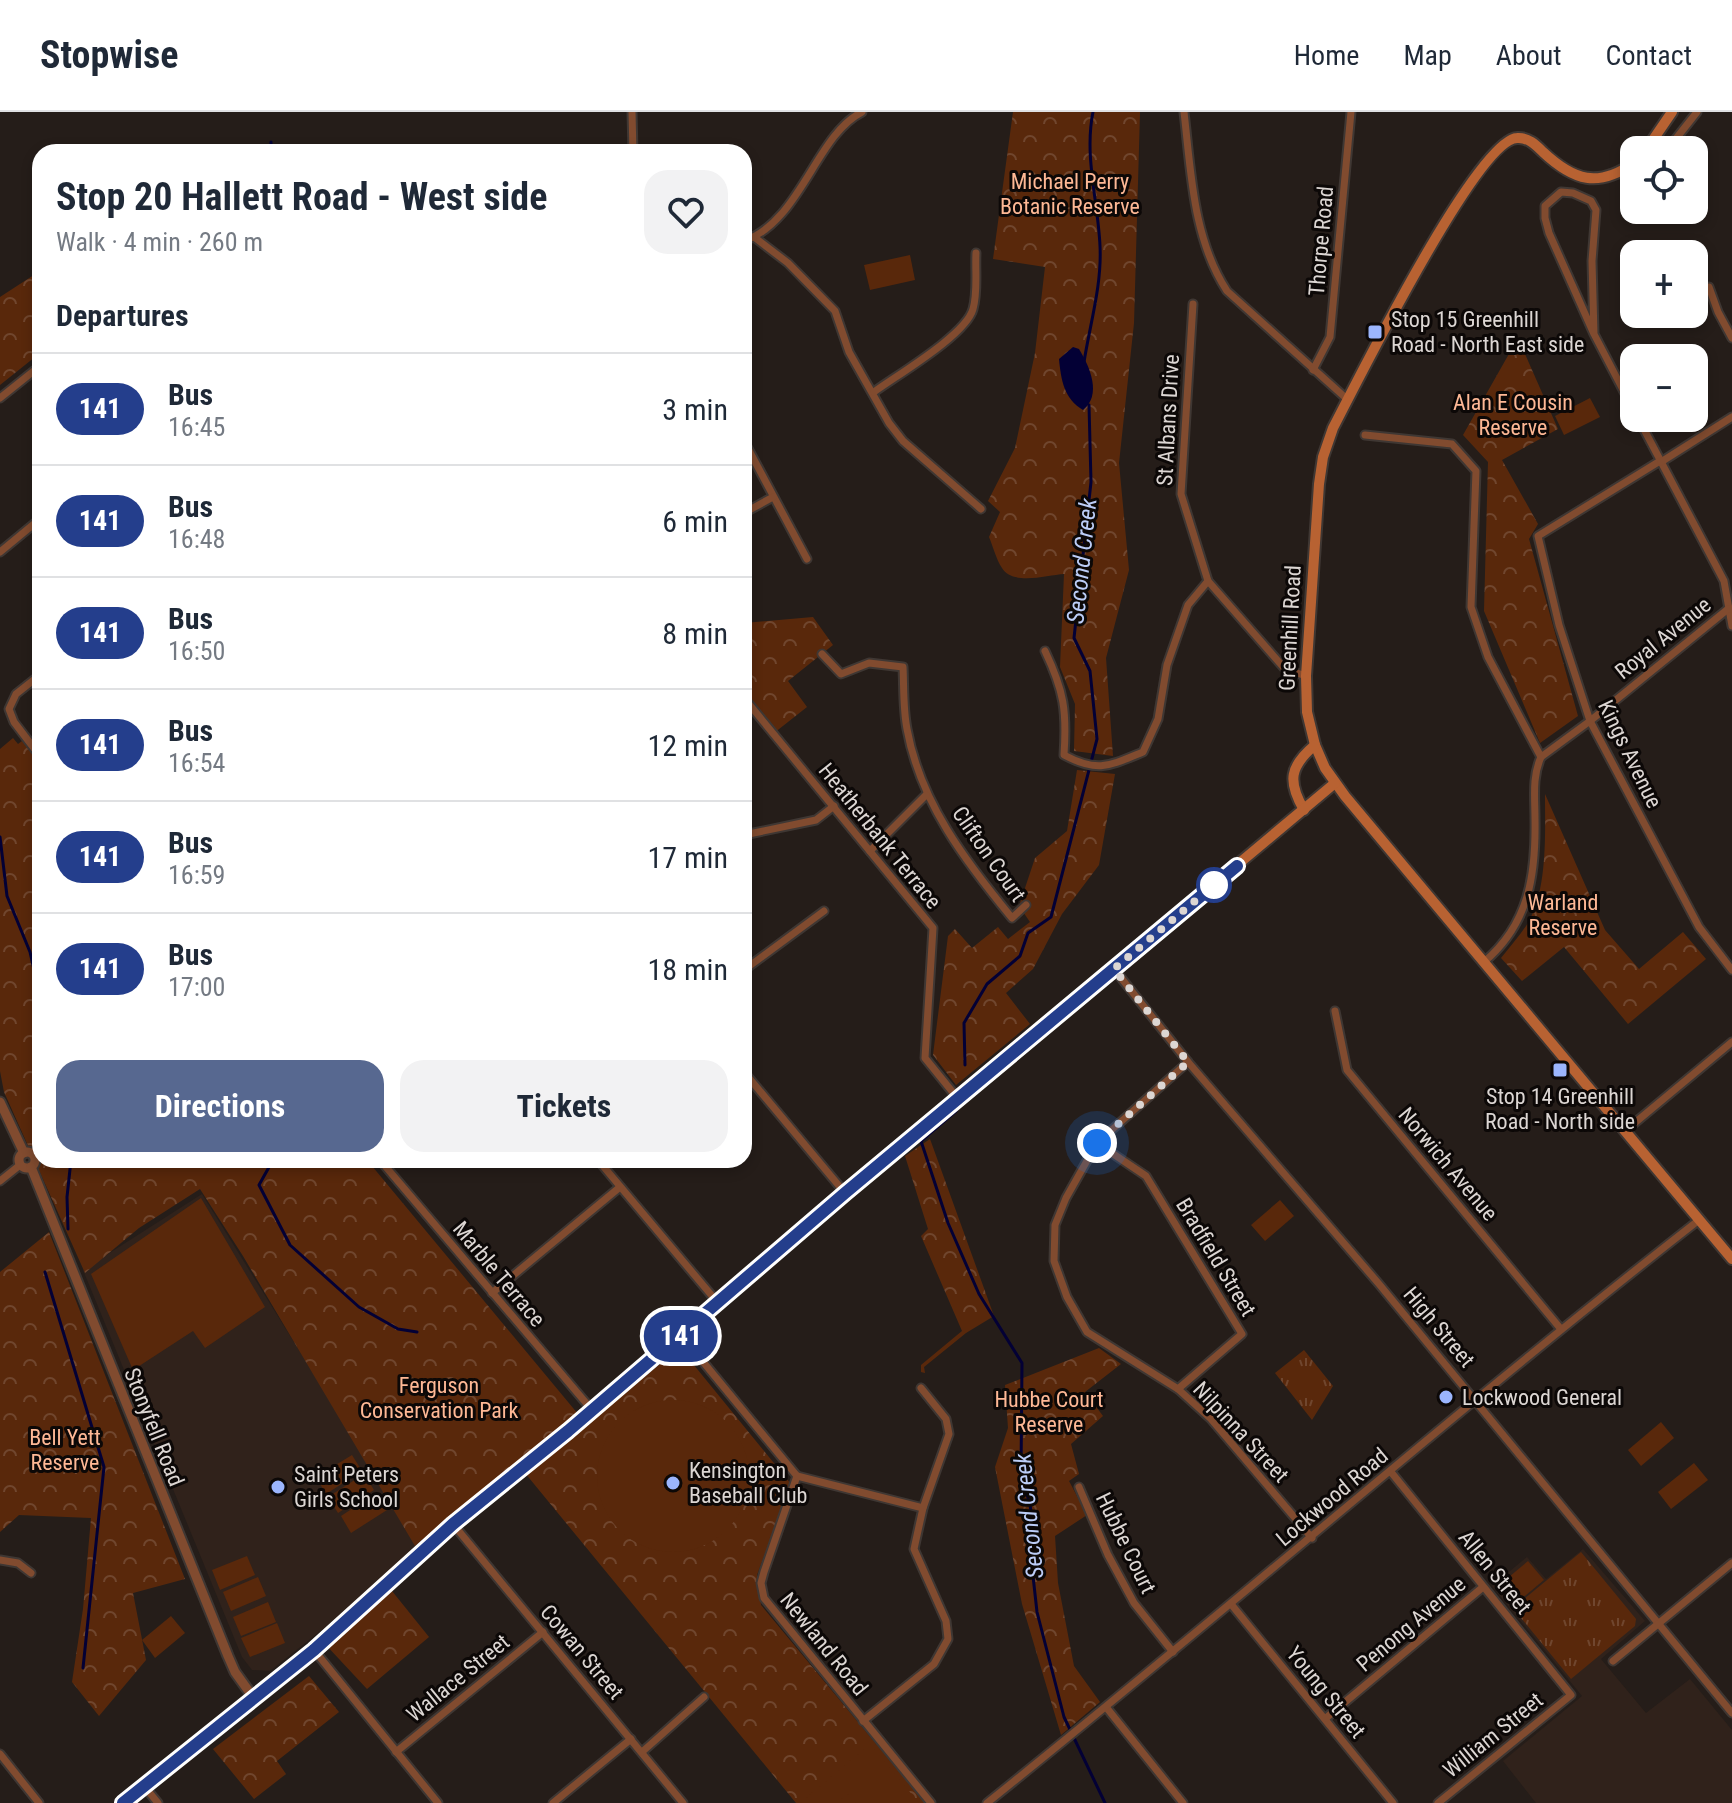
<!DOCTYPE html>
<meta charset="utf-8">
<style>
:root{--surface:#fff;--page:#f2f2f3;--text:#1f2937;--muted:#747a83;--line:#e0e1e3;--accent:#576890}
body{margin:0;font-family:"Roboto Condensed",sans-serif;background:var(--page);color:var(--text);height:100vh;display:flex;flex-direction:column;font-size:30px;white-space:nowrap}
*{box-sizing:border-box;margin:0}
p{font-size:26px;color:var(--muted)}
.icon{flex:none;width:44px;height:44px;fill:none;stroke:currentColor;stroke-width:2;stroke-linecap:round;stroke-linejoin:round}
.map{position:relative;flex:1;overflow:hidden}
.side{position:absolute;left:32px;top:32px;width:720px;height:1024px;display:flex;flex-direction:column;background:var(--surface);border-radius:24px;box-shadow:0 4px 12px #0003}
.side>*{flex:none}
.badge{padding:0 16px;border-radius:26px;font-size:28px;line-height:52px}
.tools{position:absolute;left:1620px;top:24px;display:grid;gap:16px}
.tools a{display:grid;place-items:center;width:88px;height:88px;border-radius:16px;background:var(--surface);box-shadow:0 4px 12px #0003;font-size:40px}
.you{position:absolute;width:40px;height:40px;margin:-20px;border:6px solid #fff;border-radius:50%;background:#1a73e8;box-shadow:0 0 0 12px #1a73e833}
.map>.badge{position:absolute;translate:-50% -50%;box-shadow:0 0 0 4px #fff}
h2{padding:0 24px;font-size:30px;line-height:72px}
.round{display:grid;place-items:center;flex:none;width:84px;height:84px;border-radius:24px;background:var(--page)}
.summary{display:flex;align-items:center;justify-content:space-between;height:136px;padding:0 24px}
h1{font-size:38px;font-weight:700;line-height:60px}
.cta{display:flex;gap:16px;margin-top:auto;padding:16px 24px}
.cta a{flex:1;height:92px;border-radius:24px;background:var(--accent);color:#fff;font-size:32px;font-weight:700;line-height:92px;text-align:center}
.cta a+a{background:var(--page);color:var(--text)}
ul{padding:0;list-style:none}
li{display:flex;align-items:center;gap:24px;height:112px;padding:0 24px;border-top:2px solid var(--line)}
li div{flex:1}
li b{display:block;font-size:30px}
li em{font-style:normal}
li .badge{min-width:88px;font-weight:700;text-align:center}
header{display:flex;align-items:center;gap:48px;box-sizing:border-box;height:112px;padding:0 40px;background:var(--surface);border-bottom:2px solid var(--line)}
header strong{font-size:38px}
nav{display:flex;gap:44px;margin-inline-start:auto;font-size:28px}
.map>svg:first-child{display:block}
.built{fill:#30221b}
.grass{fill:url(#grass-tufts)}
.forest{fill:url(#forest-crowns)}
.pitch{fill:#59280b}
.water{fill:#030035}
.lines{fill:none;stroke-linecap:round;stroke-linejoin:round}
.stream{stroke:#030035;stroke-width:3}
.minor-casing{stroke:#3f3733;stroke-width:11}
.tertiary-casing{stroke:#3f3733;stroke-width:13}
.secondary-casing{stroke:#3f3733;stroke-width:14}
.minor{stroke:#814b2f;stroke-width:7}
.tertiary{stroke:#814b2f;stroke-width:9}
.secondary{stroke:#b86232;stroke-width:10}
.line-casing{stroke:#fff;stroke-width:18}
.line{stroke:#243e8c;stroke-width:12}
.walk{stroke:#dcd6d3;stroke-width:8;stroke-dasharray:0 14.4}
.poi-dot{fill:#9bb5fd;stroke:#0c0807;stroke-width:3}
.stop-dot{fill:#fff;stroke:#243e8c;stroke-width:4}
.labels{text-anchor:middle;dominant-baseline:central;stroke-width:6;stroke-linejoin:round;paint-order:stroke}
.park-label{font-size:22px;fill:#feb895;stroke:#0c0807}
.street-label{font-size:22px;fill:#dcd6d3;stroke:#0c0807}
.poi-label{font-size:22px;fill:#dcd6d3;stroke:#0c0807;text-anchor:start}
.water-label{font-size:24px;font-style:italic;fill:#bccdf7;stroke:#0c0807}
</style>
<header>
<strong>Stopwise</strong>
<nav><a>Home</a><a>Map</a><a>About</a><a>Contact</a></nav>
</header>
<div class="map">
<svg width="1732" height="1691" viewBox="0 0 1732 1691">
<defs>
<pattern id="grass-tufts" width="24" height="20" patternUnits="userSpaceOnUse" patternTransform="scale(2)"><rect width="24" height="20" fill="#59280b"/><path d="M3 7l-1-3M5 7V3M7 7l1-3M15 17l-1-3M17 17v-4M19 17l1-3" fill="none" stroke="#70462e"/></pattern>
<pattern id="forest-crowns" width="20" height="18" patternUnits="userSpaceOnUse" patternTransform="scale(2)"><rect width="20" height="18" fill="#59280b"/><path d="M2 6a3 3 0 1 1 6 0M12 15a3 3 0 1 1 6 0" fill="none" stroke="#70462e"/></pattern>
</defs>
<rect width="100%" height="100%" fill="#251d19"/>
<!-- built -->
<g class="built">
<polygon points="202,1082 423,1438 270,1559 252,1558 242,1545 83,1158"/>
<polygon points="1583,1437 1645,1509 1601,1547 1646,1601 1690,1567 1732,1618 1732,1691 1536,1691 1503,1649 1582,1584 1492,1474 1527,1445 1546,1467"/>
</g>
<!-- grass -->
<g class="grass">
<polygon points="1304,1238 1333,1274 1312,1308 1275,1261"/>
<polygon points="1581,1440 1636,1507 1635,1514 1571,1567 1513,1496"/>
</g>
<!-- forest -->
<g class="forest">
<path d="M 1013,0 L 1140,0 L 1134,211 L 1119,351 L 1129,458 L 1106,546 L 1113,644 L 1074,639 L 1075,592 L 1060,555 L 1064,462 C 1047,463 1013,474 1002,456 C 996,447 993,434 989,425 L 1000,400 L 988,389 L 1015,336 L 1035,241 L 1045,155 L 993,147 Z"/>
<polygon points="40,159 40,241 0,273 0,185"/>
<polygon points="1518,226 1558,317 1502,348 1538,412 1529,427 1578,604 1540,631 1484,499 1488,350 1463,323"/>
<polygon points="813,505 833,533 788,569 807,595 774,621 744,586 744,511"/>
<polygon points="13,626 18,632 22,629 40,651 40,1048 367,1048 578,1302 426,1432 423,1427 415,1434 243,1144 200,1077 139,1116 85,1161 4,980 0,959 0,637"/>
<polygon points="1077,658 1115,662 1099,753 1062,802 1033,857 1006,881 1030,912 956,973 933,943 948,824 955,817 972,836 998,815 1008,827 1030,810 1019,794 1035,746 1067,719"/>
<path d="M 1545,682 L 1605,818 L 1639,857 L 1683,820 L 1706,847 L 1628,912 L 1564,835 L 1522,869 L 1501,846 C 1510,835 1520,823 1528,811 C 1548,777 1545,720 1545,682 Z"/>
<polygon points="930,1027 994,1204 966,1221 924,1255 925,1261 921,1260 921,1253 962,1219 921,1124 928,1117 905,1044"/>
<polygon points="49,1120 185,1467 133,1481 146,1548 99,1604 72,1570 83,1497 91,1406 19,1403 0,1420 0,1160"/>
<polygon points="680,1236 791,1372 757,1463 761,1493 925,1691 796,1691 525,1361"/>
<polygon points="1099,1236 1121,1252 1085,1280 1103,1304 1071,1332 1079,1362 1069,1369 1087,1403 1055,1424 1058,1471 1074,1554 1100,1590 1061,1623 1022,1492 995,1355 1008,1316 1005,1273"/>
<polygon points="392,1479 429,1525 367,1577 326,1533"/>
<polygon points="309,1564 339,1600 277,1649 286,1662 254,1687 213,1637"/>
</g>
<!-- pitch -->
<g class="pitch">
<polygon points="910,143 915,168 870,178 864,153"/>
<polygon points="1590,286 1600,305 1564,323 1555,304"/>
<polygon points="201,1086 265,1195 205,1236 193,1219 133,1258 91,1162"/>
<polygon points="1280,1088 1294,1104 1265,1129 1251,1113"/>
<circle cx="673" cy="1364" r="76"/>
<polygon points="1661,1310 1674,1326 1641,1354 1628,1338"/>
<polygon points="352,1343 362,1359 326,1382 316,1365"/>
<polygon points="1694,1351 1708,1368 1671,1397 1658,1380"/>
<polygon points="364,1362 374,1378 338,1401 328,1385"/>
<polygon points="376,1381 387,1398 351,1421 341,1404"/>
<polygon points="247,1444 255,1463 220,1478 212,1458"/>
<polygon points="1528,1449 1544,1468 1513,1494 1497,1475"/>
<polygon points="258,1465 266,1484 231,1499 223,1480"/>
<polygon points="268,1490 276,1510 241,1524 233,1505"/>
<polygon points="171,1504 185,1521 155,1546 142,1528"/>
<polygon points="277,1511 285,1531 250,1545 241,1526"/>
<polygon points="870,1632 919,1691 856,1691 848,1682 837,1691 800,1691"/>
</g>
<!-- water -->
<path class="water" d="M 1073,235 L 1079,237 C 1090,255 1102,283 1083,298 C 1064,287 1061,268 1059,247 Z"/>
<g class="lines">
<!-- stream -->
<g class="stream">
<polyline points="271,40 271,30"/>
<path d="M 1084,250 C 1090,212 1102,173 1100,134 C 1098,89 1084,44 1093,0"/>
<polyline points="0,725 7,784 30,840 40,884"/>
<polyline points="40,928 34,949 40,970"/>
<polyline points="965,953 964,911 987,872 1020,844 1028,821 1051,805 1097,627 1090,559 1074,526 1091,370 1089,293"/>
<polyline points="956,999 921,1029 948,1111 979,1182 1022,1251 1021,1361 1030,1393 1036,1431 1032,1455 1037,1500 1064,1605 1105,1691"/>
<polyline points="273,1048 259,1073 290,1133 359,1195 398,1217 417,1220"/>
<polyline points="68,1117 67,1085 71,1048"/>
<polyline points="45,1160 104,1355 83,1556"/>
</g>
<!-- minor casing -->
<g class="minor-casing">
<g id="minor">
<polyline points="632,0 633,40"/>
<path d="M 1184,0 C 1191,60 1193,127 1227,179 L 1348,288"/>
<polyline points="1667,38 1697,0"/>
<polyline points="1628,80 1634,76"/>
<polyline points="754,125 788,151 835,199 849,240 889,311 903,329 981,397"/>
<path d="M 744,129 C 801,109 816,23 862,0"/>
<polyline points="1709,175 1718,200 1732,226"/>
<polyline points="1193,192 1181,382 1208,469"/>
<polyline points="1594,222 1592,149 1596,98 1591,89 1573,81 1561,80 1545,94 1545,106 1549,121 1594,222 1634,299"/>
<polyline points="1313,258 1330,225 1351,0"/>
<path d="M 874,280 C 897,263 966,223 973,197 C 978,180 975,159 976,141"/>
<polyline points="0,286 40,254"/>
<polyline points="1638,306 1724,469 1732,514"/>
<path d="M 1365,323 L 1452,332 L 1476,359 L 1471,495 L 1488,545 L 1541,645 C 1532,665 1535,685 1535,707 C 1536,763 1529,812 1484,850"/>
<polyline points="744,329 807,447"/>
<polyline points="1660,349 1538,424 1559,513 1590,609 1699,815 1732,858"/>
<polyline points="1661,350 1732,305"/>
<polyline points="744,401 773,385"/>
<polyline points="0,440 40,407"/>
<path d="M 1045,539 C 1064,579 1067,599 1064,643 C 1098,661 1109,654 1143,640 L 1158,607 L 1167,553 L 1188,493 L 1208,469 L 1285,557 L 1306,564"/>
<path d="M 822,542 L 841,562 L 869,551 L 903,555 C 904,575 903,597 907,617 C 920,690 966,750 1012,806 L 1026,793"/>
<polyline points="40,563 16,582 9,597 14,610 40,644"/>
<polyline points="744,586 933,816 925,946 959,988"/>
<polyline points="1541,645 1590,609 1728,497 1732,497"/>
<polyline points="744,723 816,708 834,694"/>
<polyline points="870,739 926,683"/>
<polyline points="1114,857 1188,950 1379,1172 1732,1601"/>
<polyline points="744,858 824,799"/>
<polyline points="1335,899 1347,958 1560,1216"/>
<polyline points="1188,950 1097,1031 1066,1086 1055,1113 1054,1149 1067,1185 1087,1220 1178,1277 1211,1307 1312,1426"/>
<polyline points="744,960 845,1081"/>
<polyline points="1625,1019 1732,930"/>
<polyline points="1097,1031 1146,1064 1242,1222 1178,1277"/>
<polyline points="380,1048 592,1298"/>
<polyline points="598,1048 718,1191"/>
<polyline points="0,1069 20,1053"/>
<polyline points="492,1181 620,1075"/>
<polyline points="681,1223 797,1364 764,1460 761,1471 764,1486 931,1691"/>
<polyline points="1391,1360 1571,1583 1438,1691"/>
<polyline points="797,1364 923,1396"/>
<polyline points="1079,1375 1108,1443 1134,1491 1173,1540"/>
<polyline points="453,1412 683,1691"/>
<polyline points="0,1448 18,1451 31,1461"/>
<polyline points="1231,1492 1393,1691"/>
<polyline points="314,1538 438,1691"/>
<polyline points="1613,1549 1732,1451"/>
<polyline points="1106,1595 1183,1691"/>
<polyline points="1326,1606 1483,1475"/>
<polyline points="863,1609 934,1552 948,1527 946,1509 914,1437 923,1396 949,1322 946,1307 921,1276"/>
<polyline points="396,1640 543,1520"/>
<polyline points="642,1640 704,1585"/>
<polyline points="0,1642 39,1691"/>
<polyline points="144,1674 158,1691"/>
<polyline points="553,1691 631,1627"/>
<path d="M 987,1691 C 1227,1499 1457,1297 1699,1108"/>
</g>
</g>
<!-- tertiary casing -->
<g class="tertiary-casing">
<g id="tertiary">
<polyline points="0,990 24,1041"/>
<circle cx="27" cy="1048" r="8"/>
<polyline points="31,1055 228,1544 235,1560 253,1585"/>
</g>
</g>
<!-- secondary casing -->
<g class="secondary-casing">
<g id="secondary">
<polyline points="1646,38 1672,0"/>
<path d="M 1634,51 C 1598,76 1574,69 1543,40 C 1536,33 1528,25 1517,26 C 1477,28 1356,272 1333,316 L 1323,345 L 1319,372 L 1306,564 L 1307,600 L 1315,633 L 1325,656 L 1345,684 L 1732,1147"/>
<path d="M 1304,698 C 1287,669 1290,654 1315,633"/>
<polyline points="123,1691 314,1538 453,1412 568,1319 845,1081 1335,671"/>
</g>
</g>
<!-- minor -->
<use href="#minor" class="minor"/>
<!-- tertiary -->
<use href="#tertiary" class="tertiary"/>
<!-- secondary -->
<use href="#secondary" class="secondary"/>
</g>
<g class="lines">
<!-- line casing -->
<g class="line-casing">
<polyline id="line" points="123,1691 314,1538 453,1412 568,1319 845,1081 1237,754"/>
</g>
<!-- line -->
<use href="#line" class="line"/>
<!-- walk -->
<polyline class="walk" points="1097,1031 1188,950 1114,857 1214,773"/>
</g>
<!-- markers -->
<g class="poi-dot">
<rect x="1367" y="212" width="16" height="16" rx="4"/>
<rect x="1552" y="950" width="16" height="16" rx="4"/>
<circle cx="1446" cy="1285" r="8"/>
<circle cx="673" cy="1371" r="8"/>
<circle cx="278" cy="1375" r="8"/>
</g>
<circle class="stop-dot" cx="1214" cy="773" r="16"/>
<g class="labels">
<!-- park labels -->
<g class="park-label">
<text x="1070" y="69">Michael Perry<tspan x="1070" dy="25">Botanic Reserve</tspan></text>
<text x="1513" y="290">Alan E Cousin<tspan x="1513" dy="25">Reserve</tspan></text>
<text x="1563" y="790">Warland<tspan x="1563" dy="25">Reserve</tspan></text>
<text x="439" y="1273">Ferguson<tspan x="439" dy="25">Conservation Park</tspan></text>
<text x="1049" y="1287">Hubbe Court<tspan x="1049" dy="25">Reserve</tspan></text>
<text x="65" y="1325">Bell Yett<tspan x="65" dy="25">Reserve</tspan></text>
</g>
<!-- street labels -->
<g class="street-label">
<text transform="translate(1321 129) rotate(-85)">Thorpe Road</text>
<text transform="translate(1168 308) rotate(-87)">St Albans Drive</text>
<text transform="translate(1290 516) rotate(-87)">Greenhill Road</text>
<text transform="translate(1663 526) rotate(-39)">Royal Avenue</text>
<text transform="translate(1630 642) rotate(64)">Kings Avenue</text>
<text transform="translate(880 724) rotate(51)">Heatherbank Terrace</text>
<text transform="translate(989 742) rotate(55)">Clifton Court</text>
<text transform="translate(1448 1052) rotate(50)">Norwich Avenue</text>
<text transform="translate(1216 1145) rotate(59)">Bradfield Street</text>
<text transform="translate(499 1162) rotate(50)">Marble Terrace</text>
<text transform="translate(1439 1215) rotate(50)">High Street</text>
<text transform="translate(154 1315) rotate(68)">Stonyfell Road</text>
<text transform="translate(1241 1320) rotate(47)">Nilpinna Street</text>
<text transform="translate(1332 1385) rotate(-40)">Lockwood Road</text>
<text transform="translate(1126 1431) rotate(64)">Hubbe Court</text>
<text transform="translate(1495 1460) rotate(51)">Allen Street</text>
<text transform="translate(1411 1512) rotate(-40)">Penong Avenue</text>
<text transform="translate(824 1532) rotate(51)">Newland Road</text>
<text transform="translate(582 1540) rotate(50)">Cowan Street</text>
<text transform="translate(458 1566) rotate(-39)">Wallace Street</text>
<text transform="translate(1326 1580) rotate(51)">Young Street</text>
<text transform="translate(1493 1623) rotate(-39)">William Street</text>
</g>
<!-- poi labels -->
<g class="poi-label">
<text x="1391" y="207">Stop 15 Greenhill<tspan x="1391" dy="25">Road - North East side</tspan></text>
<text x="1560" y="984" text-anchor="middle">Stop 14 Greenhill<tspan x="1560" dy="25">Road - North side</tspan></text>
<text x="1462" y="1285">Lockwood General</text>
<text x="689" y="1358">Kensington<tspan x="689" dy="25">Baseball Club</tspan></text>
<text x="294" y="1362">Saint Peters<tspan x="294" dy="25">Girls School</tspan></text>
</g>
<!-- water labels -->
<g class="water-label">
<text transform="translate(1082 449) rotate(-84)">Second Creek</text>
<text transform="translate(1029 1404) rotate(-96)">Second Creek</text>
</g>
</g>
</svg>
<div class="tools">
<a><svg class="icon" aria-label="locate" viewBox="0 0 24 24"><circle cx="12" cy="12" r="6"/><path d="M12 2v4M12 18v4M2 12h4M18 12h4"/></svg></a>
<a>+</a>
<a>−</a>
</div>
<div class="you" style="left:1097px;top:1031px"></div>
<b class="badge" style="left:681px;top:1224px;background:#243e8c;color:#fff">141</b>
<section class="side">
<div class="summary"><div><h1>Stop 20 Hallett Road - West side</h1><p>Walk · 4 min · 260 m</p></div><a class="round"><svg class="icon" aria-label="heart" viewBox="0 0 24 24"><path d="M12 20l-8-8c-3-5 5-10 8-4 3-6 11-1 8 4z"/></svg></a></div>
<h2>Departures</h2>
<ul>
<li><span class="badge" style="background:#243e8c;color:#fff">141</span><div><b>Bus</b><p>16:45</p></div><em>3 min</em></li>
<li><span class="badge" style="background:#243e8c;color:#fff">141</span><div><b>Bus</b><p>16:48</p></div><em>6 min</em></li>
<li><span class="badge" style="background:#243e8c;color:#fff">141</span><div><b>Bus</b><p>16:50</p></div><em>8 min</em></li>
<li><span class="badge" style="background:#243e8c;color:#fff">141</span><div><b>Bus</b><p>16:54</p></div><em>12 min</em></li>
<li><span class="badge" style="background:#243e8c;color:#fff">141</span><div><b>Bus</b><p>16:59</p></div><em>17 min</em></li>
<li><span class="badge" style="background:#243e8c;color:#fff">141</span><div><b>Bus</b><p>17:00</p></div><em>18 min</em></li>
</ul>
<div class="cta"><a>Directions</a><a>Tickets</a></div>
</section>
</div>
